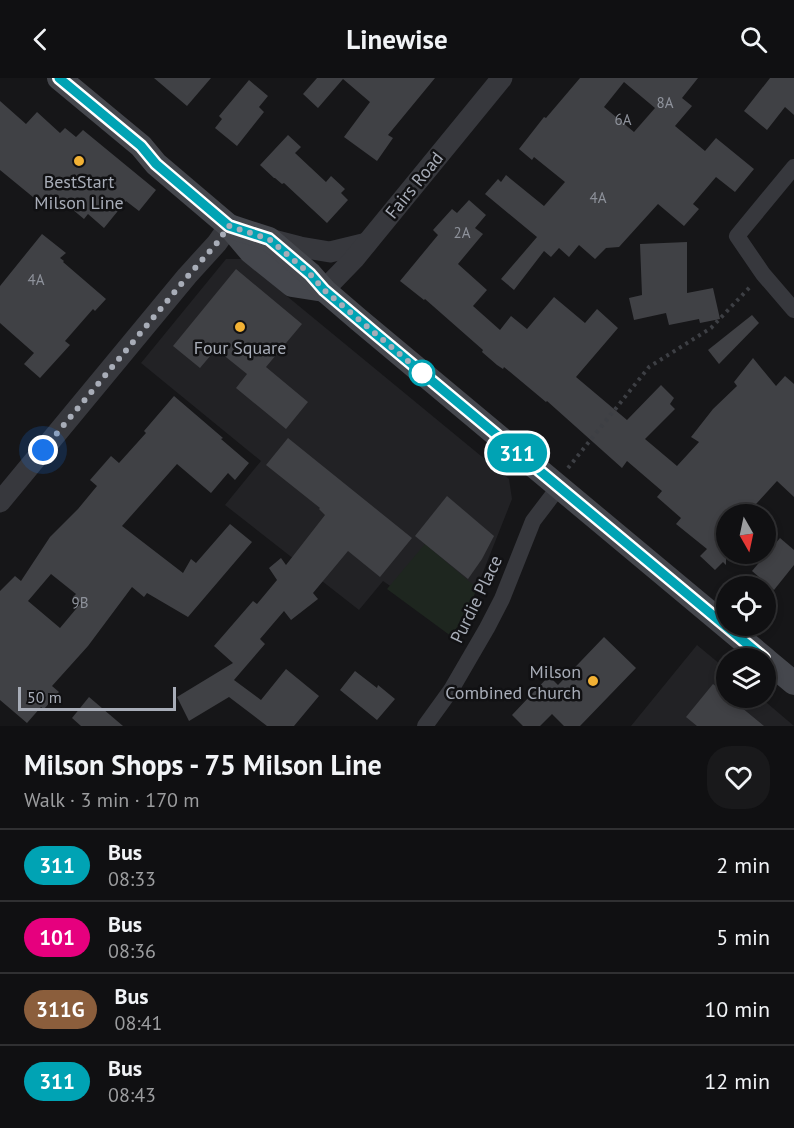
<!DOCTYPE html>
<meta charset="utf-8">
<style>
:root{--surface:#101012;--page:#19191b;--text:#f1f3f6;--muted:#9c9d9f;--line:#303032}
body{margin:0;font-family:"PT Sans",sans-serif;background:var(--page);color:var(--text);height:100vh;display:flex;flex-direction:column;font-size:22px;white-space:nowrap}
*{box-sizing:border-box;margin:0}
p{font-size:20px;color:var(--muted)}
.icon{flex:none;width:33px;height:33px;fill:none;stroke:currentColor;stroke-width:2;stroke-linecap:round;stroke-linejoin:round}
.map{position:relative;height:648px;overflow:hidden}
.details{display:flex;flex-direction:column;background:var(--surface);flex:1}
.details>*{flex:none}
.badge{padding:0 12px;border-radius:20px;font-size:21px;line-height:39px}
.needle{width:39px;rotate:171deg}
.controls{position:absolute;left:716px;top:426px;display:grid;gap:12px}
.controls a{display:grid;place-items:center;width:60px;height:60px;border-radius:50%;background:var(--surface);box-shadow:0 3px 9px #0003,0 0 0 2px var(--line);font-size:30px}
.scale{position:absolute;left:18px;bottom:15px;width:158px;box-sizing:border-box;padding-left:6px;border:3px solid #a8adb8;border-top:0;font-size:16px;line-height:21px;white-space:nowrap;color:#a8adb8;-webkit-text-stroke:4px #111113;paint-order:stroke}
.you{position:absolute;width:30px;height:30px;margin:-15px;border:4px solid #fff;border-radius:50%;background:#1a73e8;box-shadow:0 0 0 9px #1a73e833}
.map>.badge{position:absolute;translate:-50% -50%;box-shadow:0 0 0 3px #fff}
.round{display:grid;place-items:center;flex:none;width:63px;height:63px;border-radius:24px;background:var(--page)}
.summary{display:flex;align-items:center;justify-content:space-between;height:102px;padding:0 24px}
h1{font-size:28px;font-weight:600;line-height:45px}
ul{padding:0;list-style:none}
li{display:flex;align-items:center;gap:18px;height:72px;padding:0 24px;border-top:2px solid var(--line)}
li div{flex:1}
li b{display:block;font-size:22px}
li em{font-style:normal}
li .badge{min-width:66px;font-weight:700;text-align:center}
header{display:flex;justify-content:space-between;align-items:center;height:78px;padding:0 24px;background:var(--surface);font-size:27px;font-weight:600}
.map>svg:first-child{display:block}
.built{fill:#222225}
.green{fill:#1e261f}
.building{fill:#404145;fill-rule:evenodd}
.lines{fill:none;stroke-linecap:round;stroke-linejoin:round}
.path{stroke:#3d3f44;stroke-width:4;stroke-dasharray:3 4.5;stroke-linecap:butt}
.minor{stroke:#37383d;stroke-width:16}
.tertiary{stroke:#37383d;stroke-width:21}
.secondary{stroke:#45474d;stroke-width:24}
.line-casing{stroke:#fff;stroke-width:14}
.line{stroke:#00a3b4;stroke-width:9}
.walk{stroke:#a8adb8;stroke-width:6;stroke-dasharray:0 10.8}
.poi-dot{fill:#f2b134;stroke:#111113;stroke-width:2}
.stop-dot{fill:#fff;stroke:#00a3b4;stroke-width:3}
.labels{text-anchor:middle;dominant-baseline:central;stroke-width:5;stroke-linejoin:round;paint-order:stroke}
.number-label{font-size:15px;fill:#8e929b}
.poi-label{font-size:18px;fill:#a8adb8;stroke:#111113}
.street-label{font-size:18px;fill:#a8adb8;stroke:#111113}
</style>
<header><svg class="icon" aria-label="back" viewBox="0 0 24 24"><path d="M15 5l-7 7 7 7"/></svg>Linewise<svg class="icon" aria-label="search" viewBox="0 0 24 24"><circle cx="10" cy="10" r="6"/><path d="M15 15l6 6"/></svg></header>
<div class="map">
<svg width="794" height="648" viewBox="0 0 794 648">
<rect width="100%" height="100%" fill="#161618"/>
<!-- built -->
<g class="built">
<polygon points="226,181 242,181 509,401 512,421 459,555 383,503 359,532 225,427 261,383 141,285"/>
<polygon points="697,567 726,591 726,620 761,620 794,648 631,648"/>
</g>
<!-- green -->
<polygon class="green" points="425,466 477,510 455,561 387,511"/>
<!-- building -->
<g class="building">
<polygon points="154,0 211,0 187,28"/>
<polygon points="317,0 435,0 388,57 393,60 377,83 344,59 370,24 343,1 318,30 303,16"/>
<path d="M 580,0 L 698,0 L 682,20 L 692,28 L 675,48 L 705,73 L 716,60 L 754,91 L 735,114 L 716,99 L 693,126 L 699,131 L 684,148 L 658,126 L 619,169 L 606,170 L 595,181 L 579,167 L 569,179 L 559,170 L 551,179 L 544,173 L 514,212 L 501,201 L 537,159 L 485,116 L 498,101 L 501,104 L 506,97 L 544,128 L 565,104 L 534,79 L 532,82 L 519,71 L 544,39 L 546,40 ZM 624,4 L 655,30 L 634,54 L 604,29 Z"/>
<polygon points="770,0 794,0 794,37 785,29 767,52 744,33"/>
<polygon points="249,2 268,18 259,29 264,34 237,68 215,50 222,41 219,38"/>
<polygon points="0,23 26,46 37,34 60,55 65,50 76,59 83,52 156,112 139,133 126,123 104,150 88,136 84,141 60,121 50,133 0,92"/>
<polygon points="288,57 301,69 295,75 326,104 331,98 345,111 341,115 348,122 327,145 284,105 282,106 275,100 274,100 260,87"/>
<polygon points="469,122 486,137 475,150 483,156 458,186 487,212 473,228 500,252 511,238 527,251 554,219 585,245 597,231 618,250 576,299 627,342 661,307 674,320 670,326 675,331 645,361 677,388 699,364 691,359 713,331 737,308 734,304 753,280 776,308 785,298 794,306 794,419 777,403 747,436 726,436 726,487 723,484 715,492 700,478 707,471 676,446 681,440 657,419 662,413 627,383 622,390 547,323 546,324 504,289 503,291 497,287 482,274 483,272 425,221 424,222 400,203 438,157 433,152 452,131 457,135"/>
<polygon points="42,156 66,175 60,180 64,183 63,184 106,221 95,233 93,231 65,263 70,267 40,300 24,286 34,275 0,245 0,208"/>
<polygon points="687,164 687,215 713,210 720,241 700,245 699,241 669,247 666,235 634,242 629,220 642,217 640,166"/>
<polygon points="236,191 302,246 266,289 308,324 286,351 236,310 247,296 216,271 200,290 173,268"/>
<polygon points="752,237 759,245 719,286 708,272"/>
<path d="M 174,318 L 223,360 L 221,361 L 249,385 L 235,402 L 228,395 L 211,415 L 177,386 L 122,448 L 183,495 L 191,481 L 196,485 L 230,446 L 252,464 L 188,539 L 147,515 L 144,519 L 132,509 L 88,568 L 52,608 L 59,614 L 44,631 L 41,629 L 27,645 L 0,622 L 0,513 L 15,498 L 21,503 L 50,459 L 78,431 L 97,408 L 90,402 L 111,378 L 119,385 L 146,355 L 144,353 ZM 51,496 L 76,516 L 73,519 L 81,525 L 60,550 L 28,523 Z"/>
<polygon points="288,360 412,460 380,499 348,473 313,515 318,521 291,542 284,533 260,561 265,566 234,602 261,622 286,591 319,618 294,648 267,648 229,619 189,643 177,619 233,585 214,568 253,523 257,526 277,502 269,490 281,480 286,487 325,437 319,431 320,430 266,387"/>
<polygon points="447,418 494,458 482,481 468,501 415,458"/>
<polygon points="780,460 794,472 794,487 774,512 752,493"/>
<polygon points="604,559 636,590 580,648 564,648 552,636 540,648 523,648 512,637 549,598 558,607"/>
<polygon points="355,593 377,610 378,607 395,621 377,642 340,612"/>
<polygon points="713,606 726,616 726,620 730,620 764,648 697,648 686,639"/>
<polygon points="89,619 123,648 81,648 72,640"/>
</g>
<g class="lines">
<!-- path -->
<polyline class="path" points="568,390 649,289 711,250 750,209"/>
<!-- minor -->
<g class="minor">
<polyline points="794,89 737,158 763,196 794,232"/>
<polyline points="425,648 451,612 487,550 502,521 533,443 558,410"/>
</g>
<!-- tertiary -->
<g class="tertiary">
<polyline points="269,161 300,169 330,174 367,165"/>
<polyline points="324,212 354,181 502,0"/>
<polyline points="0,424 187,198 217,165 229,148"/>
</g>
<!-- secondary -->
<g class="secondary">
<polyline points="59,0 141,68 156,86 229,148 251,174 292,207 324,212"/>
<polyline points="229,148 269,161 310,196 324,212 359,242 764,580"/>
<polyline points="765,581 794,605"/>
</g>
</g>
<g class="lines">
<!-- line casing -->
<g class="line-casing">
<polyline id="line" points="59,0 141,68 156,86 229,148 269,161 310,196 324,212 377,257 764,580"/>
</g>
<!-- line -->
<use href="#line" class="line"/>
<!-- walk -->
<polyline class="walk" points="43,372 188,198 217,165 229,148 269,161 310,196 324,212 422,295"/>
</g>
<!-- markers -->
<g class="poi-dot">
<circle cx="79" cy="83" r="6"/>
<circle cx="240" cy="249" r="6"/>
<circle cx="593" cy="603" r="6"/>
</g>
<circle class="stop-dot" cx="422" cy="295" r="12"/>
<g class="labels">
<!-- number labels -->
<g class="number-label">
<text x="665" y="24">8A</text>
<text x="623" y="41">6A</text>
<text x="598" y="119">4A</text>
<text x="462" y="154">2A</text>
<text x="36" y="201">4A</text>
<text x="80" y="524">9B</text>
</g>
<!-- poi labels -->
<g class="poi-label">
<text x="79" y="103">BestStart<tspan x="79" dy="21">Milson Line</tspan></text>
<text x="240" y="269">Four Square</text>
<text x="581" y="593" text-anchor="end">Milson<tspan x="581" dy="21">Combined Church</tspan></text>
</g>
<!-- street labels -->
<g class="street-label">
<text transform="translate(414 107) rotate(-51)">Fairs Road</text>
<text transform="translate(476 521) rotate(-64)">Purdie Place</text>
</g>
</g>
</svg>
<div class="controls">
<a><svg class="needle" viewBox="-14 -14 28 28"><path d="M0-13l5 13h-10z" fill="#e53935"/><path d="M0 13l5-13h-10z" fill="#9c9d9f"/></svg></a>
<a><svg class="icon" aria-label="locate" viewBox="0 0 24 24"><circle cx="12" cy="12" r="6"/><path d="M12 2v4M12 18v4M2 12h4M18 12h4"/></svg></a>
<a><svg class="icon" aria-label="layers" viewBox="0 0 24 24"><path d="M12 4l9 5-9 5-9-5zM3 14l9 5 9-5"/></svg></a>
</div>
<div class="scale">50 m</div>
<div class="you" style="left:43px;top:372px"></div>
<b class="badge" style="left:517px;top:375px;background:#00a3b4;color:#fff">311</b>
</div>
<section class="details">
<div class="summary"><div><h1>Milson Shops - 75 Milson Line</h1><p>Walk · 3 min · 170 m</p></div><a class="round"><svg class="icon" aria-label="heart" viewBox="0 0 24 24"><path d="M12 20l-8-8c-3-5 5-10 8-4 3-6 11-1 8 4z"/></svg></a></div>
<ul>
<li><span class="badge" style="background:#00a3b4;color:#fff">311</span><div><b>Bus</b><p>08:33</p></div><em>2 min</em></li>
<li><span class="badge" style="background:#e6007e;color:#fff">101</span><div><b>Bus</b><p>08:36</p></div><em>5 min</em></li>
<li><span class="badge" style="background:#8b5e3c;color:#fff">311G</span><div><b>Bus</b><p>08:41</p></div><em>10 min</em></li>
<li><span class="badge" style="background:#00a3b4;color:#fff">311</span><div><b>Bus</b><p>08:43</p></div><em>12 min</em></li>
</ul>
</section>
